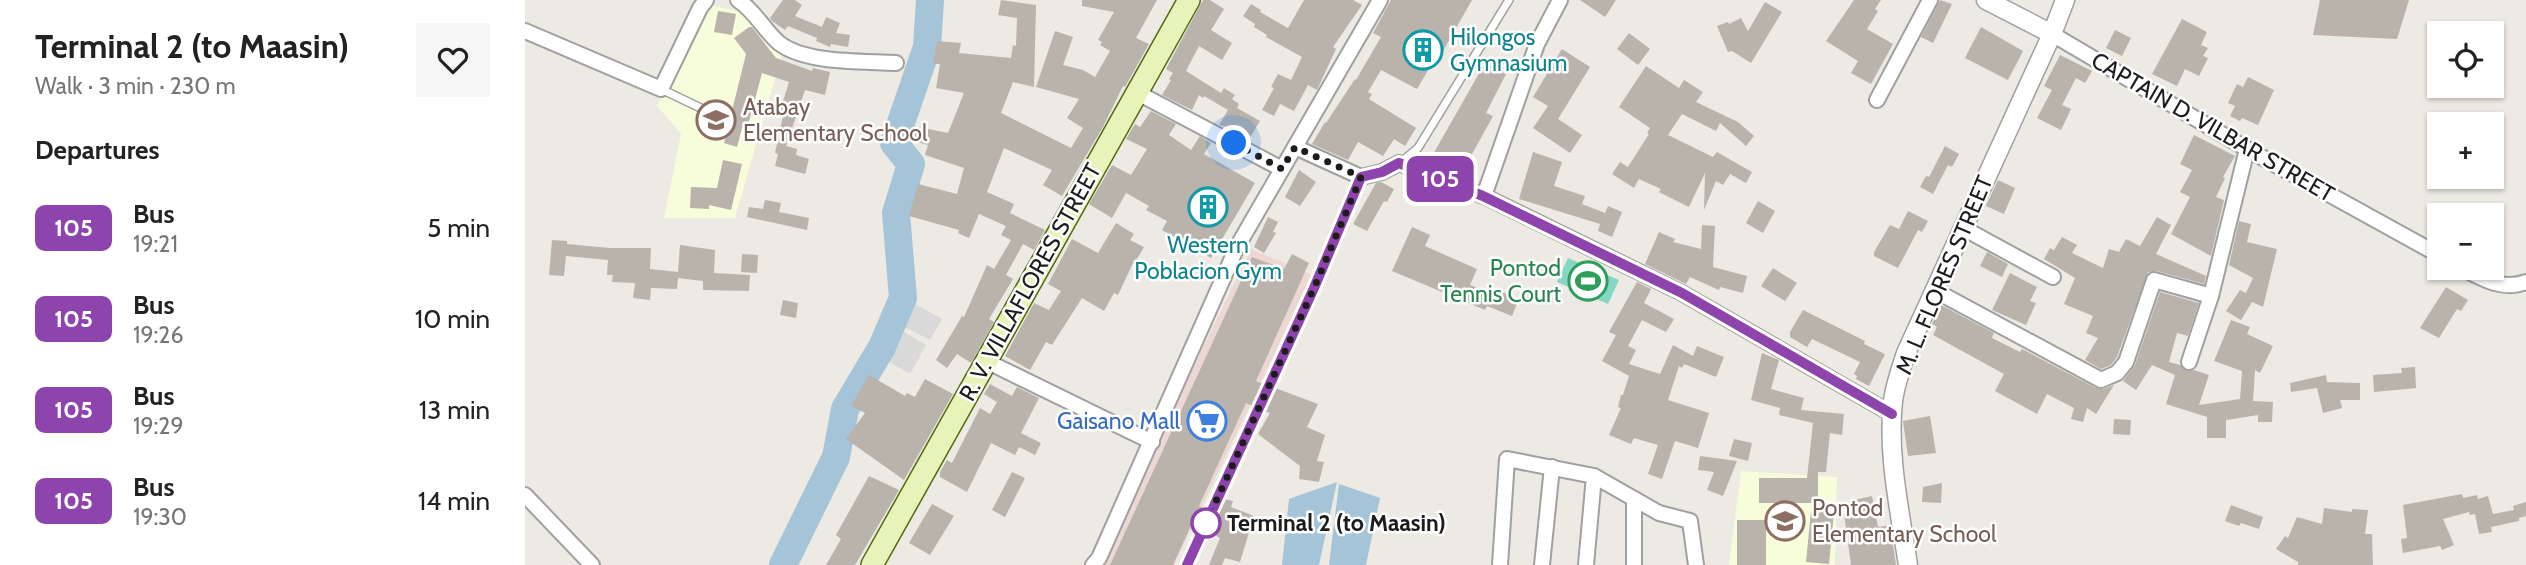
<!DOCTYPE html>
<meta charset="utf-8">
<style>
:root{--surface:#fff;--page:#f6f6f6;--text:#222;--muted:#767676}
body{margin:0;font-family:Cabin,sans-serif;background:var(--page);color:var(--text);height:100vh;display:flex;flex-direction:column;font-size:26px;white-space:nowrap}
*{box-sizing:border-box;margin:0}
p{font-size:23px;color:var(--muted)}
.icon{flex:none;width:38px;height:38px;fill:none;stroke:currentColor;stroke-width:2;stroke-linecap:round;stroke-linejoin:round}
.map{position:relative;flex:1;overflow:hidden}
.drawer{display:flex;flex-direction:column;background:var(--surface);width:525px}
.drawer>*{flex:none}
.badge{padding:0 14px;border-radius:10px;font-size:24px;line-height:46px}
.tools{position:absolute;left:1902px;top:21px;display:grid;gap:14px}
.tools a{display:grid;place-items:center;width:77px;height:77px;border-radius:0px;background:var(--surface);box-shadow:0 2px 5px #0004;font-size:35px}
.you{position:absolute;width:35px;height:35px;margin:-18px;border:5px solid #fff;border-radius:50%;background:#1a73e8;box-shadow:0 0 0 10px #1a73e833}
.map>.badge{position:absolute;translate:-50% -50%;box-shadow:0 0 0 4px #fff}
h2{padding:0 35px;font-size:26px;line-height:63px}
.round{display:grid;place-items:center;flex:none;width:74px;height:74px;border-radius:0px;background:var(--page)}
.headline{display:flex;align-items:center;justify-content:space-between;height:119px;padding:0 35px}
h1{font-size:33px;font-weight:700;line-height:52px}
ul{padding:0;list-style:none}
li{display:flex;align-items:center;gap:21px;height:91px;padding:0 35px}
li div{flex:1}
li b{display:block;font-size:26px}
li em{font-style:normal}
li .badge{min-width:77px;font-weight:700;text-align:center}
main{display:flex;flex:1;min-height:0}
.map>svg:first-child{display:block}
.residential{fill:#dad9d9}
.commercial{fill:#ecd7d2}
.education{fill:#f7fcdb}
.pitch{fill:#85d6c3}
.water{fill:#a5c4d7}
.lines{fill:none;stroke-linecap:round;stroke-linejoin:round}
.river{stroke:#a5c4d7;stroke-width:28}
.building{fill:#b9b3ac}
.service-casing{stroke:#a0a0a0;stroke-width:10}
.minor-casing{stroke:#a0a0a0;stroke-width:18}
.tertiary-casing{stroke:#a0a0a0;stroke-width:21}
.secondary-casing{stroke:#51680d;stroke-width:24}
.service{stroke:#fff;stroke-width:7}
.minor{stroke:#fff;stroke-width:14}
.tertiary{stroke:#fff;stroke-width:18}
.secondary{stroke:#e8f3b9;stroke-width:21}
.line-casing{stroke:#fff;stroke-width:16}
.line{stroke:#8e44ad;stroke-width:10}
.walk{stroke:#1c1c1c;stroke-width:7;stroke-dasharray:0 12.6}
.stop-dot{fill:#fff;stroke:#8e44ad;stroke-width:3.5}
.labels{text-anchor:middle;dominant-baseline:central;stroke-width:5;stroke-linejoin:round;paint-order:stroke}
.culture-label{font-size:23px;fill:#0d838f;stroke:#fff;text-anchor:start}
.education-label{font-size:23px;fill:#785e54;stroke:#fff;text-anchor:start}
.street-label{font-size:23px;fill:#1c1c1c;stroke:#fff}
.leisure-label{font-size:23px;fill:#27864d;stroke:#fff;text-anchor:end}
.shop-label{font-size:23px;fill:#366cbe;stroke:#fff;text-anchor:end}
.stop-label{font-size:23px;font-weight:bold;fill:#1c1c1c;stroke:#fff;text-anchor:start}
</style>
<main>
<section class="drawer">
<div class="headline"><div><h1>Terminal 2 (to Maasin)</h1><p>Walk · 3 min · 230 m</p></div><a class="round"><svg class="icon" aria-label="heart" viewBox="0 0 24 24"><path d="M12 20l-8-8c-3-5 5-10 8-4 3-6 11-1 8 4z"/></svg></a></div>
<h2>Departures</h2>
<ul>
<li><span class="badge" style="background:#8e44ad;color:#fff">105</span><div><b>Bus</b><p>19:21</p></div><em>5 min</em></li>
<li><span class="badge" style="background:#8e44ad;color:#fff">105</span><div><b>Bus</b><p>19:26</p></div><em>10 min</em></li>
<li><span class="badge" style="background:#8e44ad;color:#fff">105</span><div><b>Bus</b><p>19:29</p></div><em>13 min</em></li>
<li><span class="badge" style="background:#8e44ad;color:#fff">105</span><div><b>Bus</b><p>19:30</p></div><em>14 min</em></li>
</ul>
</section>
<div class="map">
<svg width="2001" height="565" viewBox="0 0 2001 565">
<rect width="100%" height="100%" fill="#eceae2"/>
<!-- residential -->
<g class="residential">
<polygon points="388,303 417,319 405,340 376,325"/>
<polygon points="374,329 401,345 385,374 358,358"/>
</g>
<!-- commercial -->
<polygon class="commercial" points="726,249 787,275 649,565 577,565 575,559"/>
<!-- education -->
<g class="education">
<polygon points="188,6 218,12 257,55 210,218 139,218 156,134 132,106 170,28"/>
<polygon points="1216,471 1312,477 1310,565 1204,565"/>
</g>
<!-- pitch -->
<polygon class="pitch" points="1043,258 1094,280 1083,304 1032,282"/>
<!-- water -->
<g class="water">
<polygon points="812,482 794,565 757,565 764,499"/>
<polygon points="814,484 855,498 841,565 804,565"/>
</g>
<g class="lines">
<!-- river -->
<polyline class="river" points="258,565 311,457 320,409 357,347 378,298 371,213 386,164 369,143 402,47 405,0"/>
</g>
<!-- building -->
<g class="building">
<polygon points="258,0 270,0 277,5 270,16 297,27 301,17 315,23 311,33 325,35 323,47 306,44 305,47 291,41 292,38 263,26 260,30 247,21 245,18"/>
<polygon points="476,0 511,5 509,87 488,82 476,113 546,148 558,128 542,118 554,99 511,87 530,31 548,37 538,65 558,70 570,77 585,51 575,45 577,42 573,40 589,12 557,6 557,0 632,0 611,38 624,44 600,87 598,86 578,127 537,196 518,185 527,170 479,148 462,192 489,204 485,213 520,230 509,250 498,244 481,275 488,279 464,319 469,322 446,363 432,354 422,368 411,360 437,316 439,317 462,265 469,269 486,240 476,235 481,226 454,214 444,238 433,233 434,230 384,216 393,184 432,194 439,168 400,155 403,145 384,140 388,126 423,133 439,93 411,88 415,64 408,64 412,41 436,43 434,53 486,58 488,45 491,46 492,18 473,15"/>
<polygon points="678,0 685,0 699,9 686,30 707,43 697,60 674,46 661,71 696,93 699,88 710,95 707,99 714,104 712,108 735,121 726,136 713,129 694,125 703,110 679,96 678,98 674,95 667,110 637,95 646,80 644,79 648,73 641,69"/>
<polygon points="779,0 828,0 837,5 808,47 811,49 792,90 783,85 769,111 755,104 749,116 737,110 749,88 746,87 753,74 766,80 777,57 741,37 742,35 729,27 730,24 718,16 726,4 736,10 735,12 763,28"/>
<polygon points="866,0 947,0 909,67 906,65 892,89 856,70 843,92 847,94 844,99 891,128 880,146 869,139 858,156 833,142 823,160 787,144 800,122 801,123 830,79 831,80 856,37 848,33"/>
<polygon points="1055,0 1091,0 1080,17"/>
<polygon points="1329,0 1356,0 1350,9 1353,11 1342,29 1368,44 1346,84 1326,73 1333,61 1301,41"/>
<polygon points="1415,0 1427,4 1408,43 1396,37"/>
<polygon points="1795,0 1884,0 1872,39 1788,35"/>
<polygon points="1240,2 1257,12 1226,63 1207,51 1203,52 1192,26 1203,22 1204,24 1216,18 1223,31"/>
<polygon points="193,11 211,14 207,35 189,32"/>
<polygon points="1657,19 1682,32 1676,45 1683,48 1678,56 1683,58 1674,76 1660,69 1652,86 1627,74"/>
<polygon points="224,27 227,27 251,58 287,71 288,68 305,72 300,95 280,90 261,146 272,149 271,155 284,159 280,174 250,166 253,154 250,153 258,116 254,114 264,82 237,73 222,129 217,128 212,147 199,143 221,54 209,38"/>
<polygon points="1456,27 1498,51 1483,80 1440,58"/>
<polygon points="1590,30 1606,38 1597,56 1581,48"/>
<polygon points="1104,33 1125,49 1113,65 1092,49"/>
<polygon points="1037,49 1065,67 1033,119 1057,135 1045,153 1008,128 1023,106 1008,97"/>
<polygon points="1535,55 1567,71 1560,83 1551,78 1537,105 1546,109 1536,130 1512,118 1527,90 1519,86"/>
<polygon points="960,63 981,74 961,113 968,116 935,176 903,163"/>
<polygon points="1121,66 1154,88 1159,80 1178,92 1171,102 1213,122 1229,136 1221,146 1195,123 1191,131 1157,114 1143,135 1188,157 1192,152 1227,172 1221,183 1205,174 1198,185 1191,181 1179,210 1180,173 1164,207 1134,192 1136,189 1114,179 1109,188 1087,174 1095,162 1103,167 1124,134 1122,133 1125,128 1094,107"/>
<polygon points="1723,77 1749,90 1733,125 1717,118 1715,121 1705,116 1710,106 1703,103 1712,84 1718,87"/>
<polygon points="626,111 651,124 644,135 666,150 675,136 684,142 686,143 679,154 730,183 686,258 637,230 642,221 621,210 624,206 601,193 587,218 564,204 587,165 606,175 622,149 601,139 610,124 615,127"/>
<polygon points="1669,135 1710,156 1698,177 1700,178 1691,197 1699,200 1686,256 1646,234 1665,197 1655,192 1667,170 1655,164"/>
<polygon points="1420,146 1434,154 1427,167 1423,165 1408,194 1395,187 1401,176 1404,177"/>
<polygon points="1008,152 1037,162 1029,186 1060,196 1057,204 1080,213 1083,206 1097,212 1087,237 1073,231 1075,224 994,199"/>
<polygon points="198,160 217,164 206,210 184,205 184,209 165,208 166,187 192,188"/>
<polygon points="774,170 791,182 775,206 760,197"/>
<polygon points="1473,180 1490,188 1479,214 1461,206"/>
<polygon points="856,182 869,189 862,202 859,201 842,231 828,224 851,183"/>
<polygon points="240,200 256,203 254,212 284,218 282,230 222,217 224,207 238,209"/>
<polygon points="1233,201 1250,211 1238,233 1221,223"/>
<polygon points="1383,211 1403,221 1397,232 1393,230 1373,268 1349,256 1349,252 1365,225 1374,229"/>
<polygon points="743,217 753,222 748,232 751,233 739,253 729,247"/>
<polygon points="1632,217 1646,225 1631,254 1681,276 1679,284 1632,271 1623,272 1592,357 1586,365 1576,369 1560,360 1573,338 1561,333 1568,316 1539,304 1550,278 1519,259 1525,248 1529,250 1537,237 1552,245 1547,253 1578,268 1584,249 1594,252 1601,239 1615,246"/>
<polygon points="1714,221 1726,224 1722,242 1752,249 1738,307 1727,302 1716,320 1701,311 1715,290 1721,293 1728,278 1704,265"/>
<polygon points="591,223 609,234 605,240 619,247 609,264 608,263 593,295 589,293 579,311 557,298 527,345 521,342 505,370 480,356 509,303 524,310 536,291 523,284 547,239 573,253"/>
<polygon points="1177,225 1190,226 1188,267 1222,276 1218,293 1195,287 1194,290 1165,277 1161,284 1120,264 1134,232 1150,239 1148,242 1176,249"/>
<polygon points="887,227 905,235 900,246 952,269 945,285 969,294 971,289 994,299 987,316 962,306 960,310 867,271"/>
<polygon points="27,240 42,241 42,244 85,248 126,248 125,269 153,272 155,245 190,250 189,273 225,275 224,291 178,290 178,281 153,278 152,289 126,288 125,300 108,298 110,283 87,282 88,275 82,275 83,260 41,256 39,276 24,275"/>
<polygon points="1462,252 1483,264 1477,277 1455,266"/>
<polygon points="217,254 233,255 232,273 216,272"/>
<polygon points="767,254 784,263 731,381 738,384 728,406 721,403 674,506 681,510 674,525 668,521 648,565 585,565 727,257 759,269"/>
<polygon points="1248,268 1272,283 1260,301 1236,286"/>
<polygon points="1485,273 1512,287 1505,301 1511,303 1501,325 1467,310"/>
<polygon points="1112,282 1126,289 1119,303 1149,319 1141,332 1117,320 1103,346 1111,350 1104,364 1135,374 1148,345 1168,356 1172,346 1199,357 1191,377 1159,364 1157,368 1154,366 1143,400 1184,413 1173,448 1150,441 1137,479 1123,474 1133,445 1109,438 1106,444 1084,435 1096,408 1093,407 1096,395 1098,395 1104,376 1077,361 1091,335 1084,332"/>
<polygon points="1921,287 1943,300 1936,311 1932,309 1914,338 1895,328"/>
<polygon points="1635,292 1674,303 1663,336 1652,333 1644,362 1655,365 1662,371 1669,370 1684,375 1674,405 1715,399 1717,371 1689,361 1706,320 1725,327 1722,334 1748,346 1735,373 1730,370 1728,401 1748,402 1747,422 1733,422 1733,415 1701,420 1701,438 1682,438 1682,417 1641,404 1650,375 1627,365 1611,390 1598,381 1610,365"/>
<polygon points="258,300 273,303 271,318 255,315"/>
<polygon points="1416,305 1469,333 1467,338 1495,352 1497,349 1571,388 1579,389 1589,385 1571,414 1562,408 1558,422 1546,419 1549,408 1522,394 1512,414 1470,391 1479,374 1408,335 1412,327 1407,324"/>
<polygon points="1278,310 1340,341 1339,344 1360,354 1344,386 1331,379 1332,376 1329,374 1335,362 1287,339 1282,347 1265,337 1265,332"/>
<polygon points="1237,353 1254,360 1246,389 1279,398 1276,410 1319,414 1317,435 1305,433 1301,472 1293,472 1293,503 1234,503 1234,478 1282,478 1288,423 1254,415 1255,408 1226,400"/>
<polygon points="1890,367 1891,388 1849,392 1848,375 1877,373 1876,368"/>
<polygon points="344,375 380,396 382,393 390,397 400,379 428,394 379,480 321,439 340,413 326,406"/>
<polygon points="1801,375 1802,382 1835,383 1835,400 1815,400 1817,408 1798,413 1792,388 1766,392 1765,383"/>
<polygon points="465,384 487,396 492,387 514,398 496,433 516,443 510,455 494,447 490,455 466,443 442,492 415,477 415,472 422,460 427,463 455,408 465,414 472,402 459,394"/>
<polygon points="750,388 793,404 782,427 800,435 792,461 799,462 794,482 774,479 775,466 733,434 745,413 739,411"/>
<polygon points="1405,416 1411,453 1383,456 1378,421"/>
<polygon points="1589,419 1606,420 1605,435 1588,434"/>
<polygon points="1209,439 1227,443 1223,461 1204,456"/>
<polygon points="1175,456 1212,461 1198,496 1182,490 1189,472 1173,470"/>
<polygon points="487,472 500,478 480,517 467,510"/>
<polygon points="344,476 374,490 330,565 301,565 316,539 311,535"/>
<polygon points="1417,483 1416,503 1397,502 1398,487"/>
<polygon points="1937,494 1938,498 1952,495 1953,499 1963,496 1968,514 1989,510 1988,506 2001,502 2001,516 1994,518 1994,521 1966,527 1967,532 1954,534 1950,514 1945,515 1944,512 1918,519 1929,545 1917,550 1915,546 1878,553 1876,539 1882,538 1878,505"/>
<polygon points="1347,496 1353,527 1365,525 1371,565 1326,565 1319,514 1327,515 1325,501"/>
<polygon points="699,499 708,501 706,507 729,516 715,562 700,558 697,565 684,565 695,538 684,531"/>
<polygon points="407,504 429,516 405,555 384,543"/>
<polygon points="1706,505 1738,517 1734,529 1716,523 1714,526 1700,521"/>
<polygon points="1799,508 1827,512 1827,509 1843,510 1840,534 1847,534 1848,565 1773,565 1773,562 1751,549 1760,536 1763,538 1772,517 1797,524"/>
<polygon points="1286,511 1309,513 1304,564 1281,562"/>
<rect x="1212" y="520" width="29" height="45"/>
</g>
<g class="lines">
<!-- service casing -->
<g class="service-casing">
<g id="service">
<polyline points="136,89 184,112"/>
<polyline points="875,163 893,148 984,0"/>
<polyline points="662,565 789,288 836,177"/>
</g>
</g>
<!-- minor casing -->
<g class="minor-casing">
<g id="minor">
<path d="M 213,0 C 230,11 239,30 254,43 C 281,64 338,61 371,63"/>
<polyline points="0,31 136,89 175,8 181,0"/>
<polyline points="1527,34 1722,149 1914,255"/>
<polyline points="611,92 757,169"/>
<polyline points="1352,100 1405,0"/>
<polyline points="770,147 836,177 857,172 874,163 959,196 1157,293 1367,414"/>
<polyline points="959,196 1012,44 1035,0"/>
<polyline points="1438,228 1528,277"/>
<path d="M 1937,268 C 1957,279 1978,291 2001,282"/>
<polyline points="1409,290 1576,380 1592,373 1601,362 1629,280 1686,296"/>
<polyline points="461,361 627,442"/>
<polyline points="1664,362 1686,296 1722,149"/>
<polyline points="0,495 67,565"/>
<polyline points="568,565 574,558 712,247 855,0"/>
<polyline points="975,565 982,459 1069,476 1134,513 1165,521 1171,565"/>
<polyline points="1017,565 1027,467"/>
<polyline points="1061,565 1069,476"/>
<polyline points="1109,565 1109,499"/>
</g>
</g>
<!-- tertiary casing -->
<g class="tertiary-casing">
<g id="tertiary">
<polyline points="1461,0 1527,34"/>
<path d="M 1383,565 C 1375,512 1362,454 1368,401 C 1370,385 1376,369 1381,353 L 1527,34 L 1540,0"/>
</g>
</g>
<!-- secondary casing -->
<g class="secondary-casing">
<polyline id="secondary" points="347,565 664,0"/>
</g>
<!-- service -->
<use href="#service" class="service"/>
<!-- minor -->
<use href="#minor" class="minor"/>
<!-- tertiary -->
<use href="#tertiary" class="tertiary"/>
<!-- secondary -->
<use href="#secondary" class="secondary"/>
</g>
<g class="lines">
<!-- line casing -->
<g class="line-casing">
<polyline id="line" points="662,565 789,288 836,177 857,172 874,163 958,196 1157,293 1367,414"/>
</g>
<!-- line -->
<use href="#line" class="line"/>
<!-- walk -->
<polyline class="walk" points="681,523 789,288 836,177 770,147 757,169 709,143"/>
</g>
<!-- icons -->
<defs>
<g id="building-ring" transform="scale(2.0125)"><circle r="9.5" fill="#fff" stroke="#0f9aa8" stroke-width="1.5"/><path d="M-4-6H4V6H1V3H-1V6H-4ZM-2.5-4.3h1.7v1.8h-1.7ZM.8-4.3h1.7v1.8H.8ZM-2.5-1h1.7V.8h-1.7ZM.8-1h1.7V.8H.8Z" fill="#0f9aa8"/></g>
<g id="school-ring" transform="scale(2.0125)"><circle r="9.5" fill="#fff" stroke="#8d6e63" stroke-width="1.5"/><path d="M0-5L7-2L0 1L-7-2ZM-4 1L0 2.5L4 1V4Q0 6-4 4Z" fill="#8d6e63"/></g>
<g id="stadium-ring" transform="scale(2.0125)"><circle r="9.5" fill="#fff" stroke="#2e9e5b" stroke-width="1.5"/><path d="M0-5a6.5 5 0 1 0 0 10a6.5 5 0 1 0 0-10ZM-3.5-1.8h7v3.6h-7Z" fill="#2e9e5b"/></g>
<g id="supermarket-ring" transform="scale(2.0125)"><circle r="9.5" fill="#fff" stroke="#3f7fe0" stroke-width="1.5"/><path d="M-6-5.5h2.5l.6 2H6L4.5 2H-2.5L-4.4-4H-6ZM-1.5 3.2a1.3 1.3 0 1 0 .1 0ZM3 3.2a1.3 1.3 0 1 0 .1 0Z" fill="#3f7fe0"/></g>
</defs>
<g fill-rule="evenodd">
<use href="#building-ring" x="898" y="50"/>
<use href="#school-ring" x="191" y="120"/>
<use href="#building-ring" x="683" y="207"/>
<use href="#stadium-ring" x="1063" y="281"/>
<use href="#supermarket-ring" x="682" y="421"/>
<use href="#school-ring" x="1260" y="521"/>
</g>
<!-- markers -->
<circle class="stop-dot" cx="681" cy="523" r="14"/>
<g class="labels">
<!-- culture labels -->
<g class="culture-label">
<text x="925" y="37">Hilongos<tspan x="925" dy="26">Gymnasium</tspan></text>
<text x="683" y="245" text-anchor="middle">Western<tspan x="683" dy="26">Poblacion Gym</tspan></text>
</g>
<!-- education labels -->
<g class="education-label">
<text x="218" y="107">Atabay<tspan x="218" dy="26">Elementary School</tspan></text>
<text x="1287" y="508">Pontod<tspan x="1287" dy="26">Elementary School</tspan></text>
</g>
<!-- street labels -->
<g class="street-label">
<text transform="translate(1688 127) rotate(30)">CAPTAIN D. VILBAR STREET</text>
<text transform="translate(1419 275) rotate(-67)">M. L. FLORES STREET</text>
<text transform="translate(505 282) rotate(-61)">R. V. VILLAFLORES STREET</text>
</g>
<!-- leisure labels -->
<g class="leisure-label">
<text x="1036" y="268">Pontod<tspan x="1036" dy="26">Tennis Court</tspan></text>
</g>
<!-- shop labels -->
<g class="shop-label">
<text x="655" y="421">Gaisano Mall</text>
</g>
<!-- stop labels -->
<g class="stop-label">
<text x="702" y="523">Terminal 2 (to Maasin)</text>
</g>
</g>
</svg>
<div class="tools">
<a><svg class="icon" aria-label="locate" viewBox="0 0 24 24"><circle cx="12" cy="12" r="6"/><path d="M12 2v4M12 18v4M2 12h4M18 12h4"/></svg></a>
<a>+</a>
<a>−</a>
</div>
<div class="you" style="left:709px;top:143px"></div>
<b class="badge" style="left:915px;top:179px;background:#8e44ad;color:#fff">105</b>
</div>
</main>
